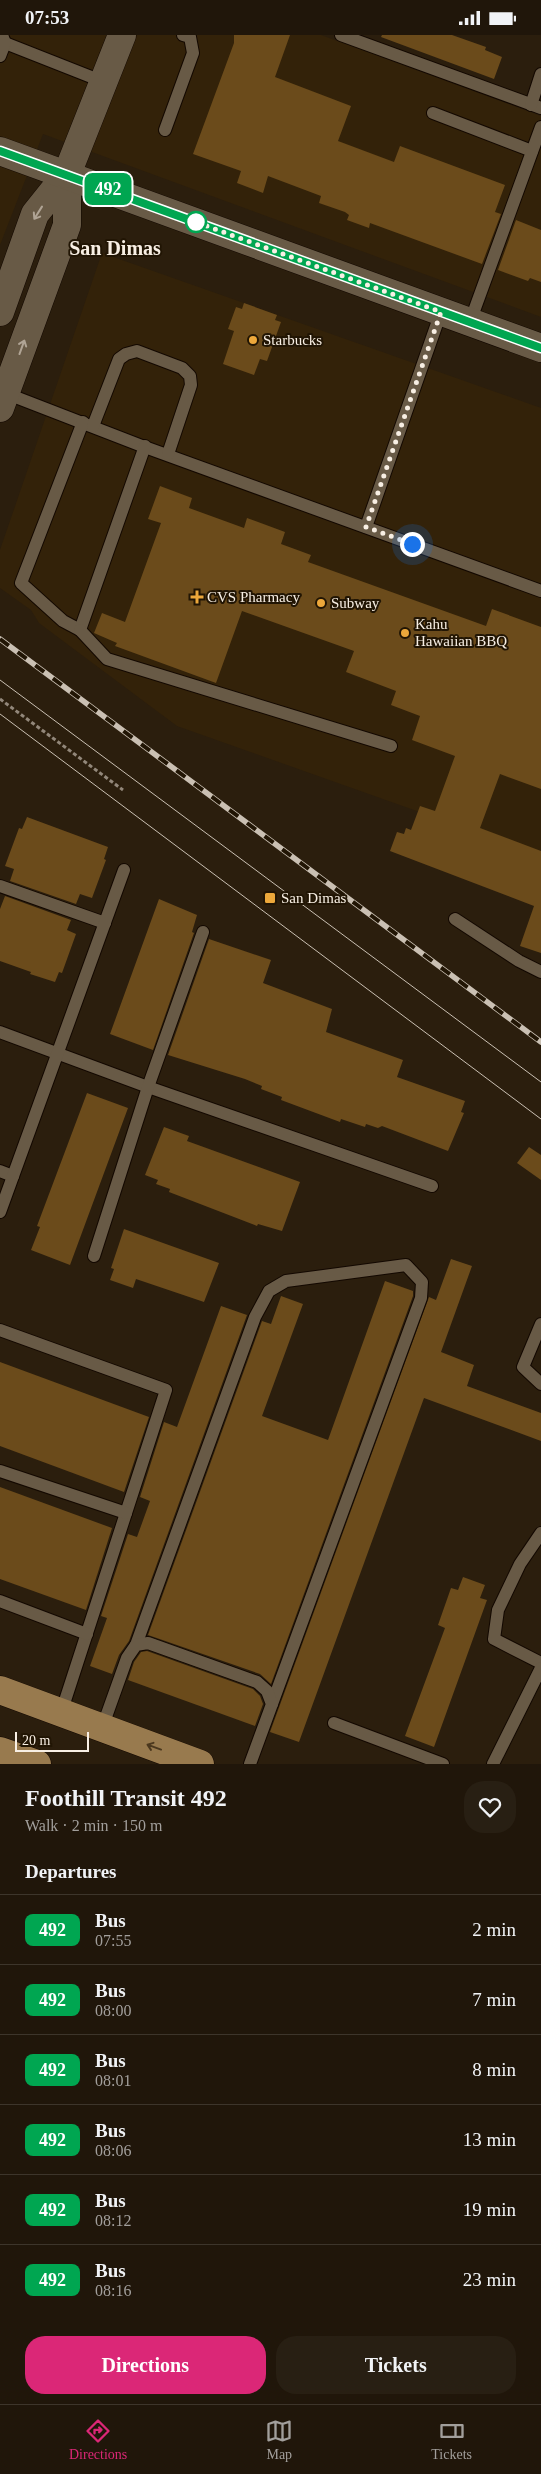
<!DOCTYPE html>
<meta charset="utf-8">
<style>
:root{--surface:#20160a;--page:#281f13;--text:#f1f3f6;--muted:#a29f9c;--line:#3d352b;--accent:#db2777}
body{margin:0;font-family:"Times New Roman",serif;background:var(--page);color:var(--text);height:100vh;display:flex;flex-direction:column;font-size:19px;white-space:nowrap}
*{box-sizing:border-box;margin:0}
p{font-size:16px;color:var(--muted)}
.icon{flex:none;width:28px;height:28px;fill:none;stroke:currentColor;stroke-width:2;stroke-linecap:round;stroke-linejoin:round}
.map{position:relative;height:1729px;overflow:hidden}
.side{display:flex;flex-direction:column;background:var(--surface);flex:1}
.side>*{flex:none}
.badge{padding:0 10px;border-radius:8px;font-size:18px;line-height:32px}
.scale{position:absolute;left:15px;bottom:12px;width:74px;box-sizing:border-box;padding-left:5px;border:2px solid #f8efe4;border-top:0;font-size:14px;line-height:18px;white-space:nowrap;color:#f8efe4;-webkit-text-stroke:4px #211504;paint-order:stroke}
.you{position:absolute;width:25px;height:25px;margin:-12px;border:4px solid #fff;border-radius:50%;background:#1a73e8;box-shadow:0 0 0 8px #1a73e833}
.map>.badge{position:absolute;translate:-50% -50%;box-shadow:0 0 0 2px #fff}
h2{padding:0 25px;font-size:19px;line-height:45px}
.round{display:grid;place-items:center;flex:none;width:52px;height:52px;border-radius:20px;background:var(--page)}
.head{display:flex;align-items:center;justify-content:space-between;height:85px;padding:0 25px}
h1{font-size:24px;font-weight:600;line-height:38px}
.action{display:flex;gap:10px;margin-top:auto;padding:10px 25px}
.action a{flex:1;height:58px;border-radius:20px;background:var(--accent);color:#fff;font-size:20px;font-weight:600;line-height:58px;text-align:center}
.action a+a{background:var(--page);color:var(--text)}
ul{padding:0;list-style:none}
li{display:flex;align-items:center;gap:15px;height:70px;padding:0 25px;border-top:1px solid var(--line)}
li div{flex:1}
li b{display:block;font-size:19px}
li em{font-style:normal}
li .badge{min-width:55px;font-weight:700;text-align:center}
.status{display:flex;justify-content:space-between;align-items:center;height:35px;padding:0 25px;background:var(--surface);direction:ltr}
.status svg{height:14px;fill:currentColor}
.tab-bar{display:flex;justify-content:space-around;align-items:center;height:70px;border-top:1px solid var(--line);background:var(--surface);font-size:14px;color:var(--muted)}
.tab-bar a{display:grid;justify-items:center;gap:2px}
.tab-bar .current{color:var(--accent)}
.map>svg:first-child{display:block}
.built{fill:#332209}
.building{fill:#6b4b1b}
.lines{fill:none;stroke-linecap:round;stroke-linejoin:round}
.service-casing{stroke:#130800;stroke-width:14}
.tertiary-casing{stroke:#130800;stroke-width:29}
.secondary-casing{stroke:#130800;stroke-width:29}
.primary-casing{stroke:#130800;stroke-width:29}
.path{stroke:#92877a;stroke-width:3;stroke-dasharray:4 2.5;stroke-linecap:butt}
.service{stroke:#685a46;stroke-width:12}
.tertiary{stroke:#685a46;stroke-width:28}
.secondary{stroke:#685a46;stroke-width:28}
.primary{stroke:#987a4e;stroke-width:28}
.tram{stroke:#cac0b3;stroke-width:1}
.rail-casing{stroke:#cac0b3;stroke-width:5.5}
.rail{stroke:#211504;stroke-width:4;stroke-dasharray:11;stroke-linecap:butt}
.oneway{stroke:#b0a495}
.oneway2{stroke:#4b381e}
.line-casing{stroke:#fff;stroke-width:11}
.line{stroke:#00a651;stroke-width:8}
.walk{stroke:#f8efe4;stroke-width:5;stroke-dasharray:0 9}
.stop-dot{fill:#fff;stroke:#00a651;stroke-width:2.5}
.poi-dot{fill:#eda83b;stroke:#211504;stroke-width:2}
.labels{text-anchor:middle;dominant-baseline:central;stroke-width:4;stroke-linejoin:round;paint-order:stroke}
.poi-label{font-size:15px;fill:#f8efe4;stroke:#211504;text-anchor:start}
.district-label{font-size:20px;font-weight:bold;fill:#f8efe4;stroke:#211504}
</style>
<div class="status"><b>07:53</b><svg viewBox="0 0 49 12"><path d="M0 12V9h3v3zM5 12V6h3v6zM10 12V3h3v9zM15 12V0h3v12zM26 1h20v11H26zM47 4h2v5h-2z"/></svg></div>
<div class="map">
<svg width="541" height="1729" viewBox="0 0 541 1729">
<rect width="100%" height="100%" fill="#2b1e0d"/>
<!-- built -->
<g class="built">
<polygon points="0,0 321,0 541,81 541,282 43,99 0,210"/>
<polygon points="102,218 541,373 541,820 177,691 39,588 31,575 0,553 0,515"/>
</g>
<!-- building -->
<g class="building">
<polygon points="234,0 290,0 275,42 351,71 338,106 394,127 400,111 505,150 495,177 501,179 482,229 370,188 369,193 347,185 349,180 345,177 319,168 321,161 268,141 263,158 237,148 241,136 193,119 234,8"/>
<polygon points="382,0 452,0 486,12 485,15 502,22 494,44 381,2"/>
<polygon points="516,185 541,195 541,247 530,243 528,246 498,235"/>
<polygon points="244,268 277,280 275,285 281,287 267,326 260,324 254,340 223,329 234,296 228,294 236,272 242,274"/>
<polygon points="160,451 192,463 189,473 244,493 247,483 285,497 281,509 311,520 308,527 486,591 492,574 541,592 541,754 500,739 480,793 541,816 541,918 520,911 534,871 390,816 397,797 404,799 406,793 411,795 420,771 435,776 455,721 412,705 420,681 391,670 396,656 346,637 354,616 242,576 216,648 115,611 117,608 94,598 102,578 125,587 161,488 148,484"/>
<polygon points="27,782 108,812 104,824 106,825 92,863 80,859 76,869 10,846 14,834 5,831 19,793 22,794"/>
<polygon points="5,861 71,885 67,895 76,899 62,938 59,937 55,947 30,939 31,937 0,926 0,874"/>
<polygon points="159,864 197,880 192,897 194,898 153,1015 110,999"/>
<polygon points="209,904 271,925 263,948 332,974 326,997 403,1025 397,1042 465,1066 461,1077 464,1078 448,1116 382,1091 378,1093 366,1089 365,1092 341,1084 340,1087 281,1065 282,1062 261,1054 262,1051 245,1044 168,1020"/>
<polygon points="87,1058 128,1073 70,1230 31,1215 40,1192 37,1191"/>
<polygon points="164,1092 189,1101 187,1106 300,1147 282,1196 258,1189 257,1191 169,1157 170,1154 156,1149 158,1145 145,1140"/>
<polygon points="529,1112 541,1120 541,1145 517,1128"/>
<polygon points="124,1194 219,1228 204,1267 136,1244 133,1253 110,1245 114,1234 111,1233"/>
<polygon points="451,1224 472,1231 441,1317 474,1330 467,1351 541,1378 541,1406 424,1363 299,1707 270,1697 429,1262 436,1265"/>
<polygon points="385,1246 413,1256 413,1261 271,1649 260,1639 148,1600 262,1286 271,1289 281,1261 303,1269 262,1381 328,1405"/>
<polygon points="221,1271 247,1280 129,1606 119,1620 112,1639 90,1631 107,1583 101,1581 128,1499 137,1502 150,1466 140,1462 164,1387 177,1392"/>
<polygon points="0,1327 149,1382 124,1457 0,1411"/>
<polygon points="0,1452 112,1493 86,1575 0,1544"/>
<polygon points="463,1542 485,1550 480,1563 487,1565 434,1712 405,1701 445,1593 438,1590 451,1553 458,1555"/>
<polygon points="147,1616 253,1654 260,1661 263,1669 255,1691 128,1645 134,1627 141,1617"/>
</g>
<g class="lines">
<!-- service casing -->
<g class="service-casing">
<g id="service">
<polyline points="341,0 541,73"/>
<polyline points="5,8 104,47"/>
<polyline points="0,21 5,8 2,0"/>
<polyline points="531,70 541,39"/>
<polyline points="433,78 532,116"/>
<polyline points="165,95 193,18 190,2 183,0"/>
<polyline points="470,287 541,92"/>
<polyline points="5,358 142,411 541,556"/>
<polyline points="83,387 21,548 63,586 80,595 145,411"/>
<polyline points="93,391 119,324 126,319 137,316 182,333 190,341 191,350 168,419"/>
<polyline points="366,492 441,277"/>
<polyline points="80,595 107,624 391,711"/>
<polyline points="0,851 105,888"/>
<polyline points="455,884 519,926 541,937"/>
<polyline points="0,997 148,1052 432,1151"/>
<polyline points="0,1136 13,1141"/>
<polyline points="0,1177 124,835"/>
<polyline points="94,1221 148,1052 203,897"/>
<polyline points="541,1289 523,1332 541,1349"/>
<polyline points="0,1295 166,1355 61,1678"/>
<polyline points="0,1436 126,1478"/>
<polyline points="541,1498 520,1529 498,1575 494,1604 541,1628"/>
<polyline points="0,1566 87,1599"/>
<polyline points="136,1610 255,1282 269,1256 286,1246 406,1230 422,1247 421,1263 272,1669"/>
<polyline points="334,1688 443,1729"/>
<polyline points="102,1693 127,1623 136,1610 148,1608 257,1647 267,1656 272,1669 250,1729"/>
<polyline points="493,1729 541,1633"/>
</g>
</g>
<!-- tertiary casing -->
<g class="tertiary-casing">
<g id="tertiary">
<polyline points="0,277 35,179 67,139"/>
<polyline points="0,373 67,190 67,139"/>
</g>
</g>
<!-- secondary casing -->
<g class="secondary-casing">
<g id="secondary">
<polyline points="0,116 541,313"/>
<polyline points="67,139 122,0"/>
</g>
</g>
<!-- primary casing -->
<g class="primary-casing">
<g id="primary">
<polyline points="0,1655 200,1729"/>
<polyline points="0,1716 37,1729"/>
</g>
</g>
<!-- path -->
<polyline class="path" points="0,664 123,755"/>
<!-- service -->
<use href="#service" class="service"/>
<!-- tertiary -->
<use href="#tertiary" class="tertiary"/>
<!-- secondary -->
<use href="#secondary" class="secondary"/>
<!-- primary -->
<use href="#primary" class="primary"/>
<!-- tram -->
<g class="tram">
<polyline points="0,645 541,1047"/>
<polyline points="0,679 541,1084"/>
</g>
<!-- rail casing -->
<g class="rail-casing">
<polyline id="rail" points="0,604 541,1007"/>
</g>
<!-- rail -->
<use href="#rail" class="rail"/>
</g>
<!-- one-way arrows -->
<defs><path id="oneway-shaft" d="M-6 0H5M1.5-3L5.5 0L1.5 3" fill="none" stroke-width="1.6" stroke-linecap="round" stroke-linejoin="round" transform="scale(1.25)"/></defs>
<g class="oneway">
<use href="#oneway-shaft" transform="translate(38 178) rotate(122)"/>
<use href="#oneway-shaft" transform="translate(22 312) rotate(-70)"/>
</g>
<use class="oneway2" href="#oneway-shaft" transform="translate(154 1712) rotate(-160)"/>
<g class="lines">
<!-- line casing -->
<g class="line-casing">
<polyline id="line" points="0,116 541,313"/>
</g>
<!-- line -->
<use href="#line" class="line"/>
<!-- walk -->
<polyline class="walk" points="196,187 193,186 441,277 366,492 412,509"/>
</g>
<!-- markers -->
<circle class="stop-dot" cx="196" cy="187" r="10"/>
<g class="poi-dot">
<circle cx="253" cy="305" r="5"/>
<path d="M194.5 554.5h5v5h5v5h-5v5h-5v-5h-5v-5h5z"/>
<circle cx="321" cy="568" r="5"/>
<circle cx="405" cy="598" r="5"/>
<rect x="264" y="857" width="12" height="12" rx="2.5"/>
</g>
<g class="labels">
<!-- poi labels -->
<g class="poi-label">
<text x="263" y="305">Starbucks</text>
<text x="207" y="562">CVS Pharmacy</text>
<text x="331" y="568">Subway</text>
<text x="415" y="589">Kahu<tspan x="415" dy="17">Hawaiian BBQ</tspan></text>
<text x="281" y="863">San Dimas</text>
</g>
<!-- district labels -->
<g class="district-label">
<text x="115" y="213">San Dimas</text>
</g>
</g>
</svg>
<div class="scale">20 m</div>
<div class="you" style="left:412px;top:509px"></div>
<b class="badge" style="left:108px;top:154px;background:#00a651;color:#fff">492</b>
</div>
<section class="side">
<div class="head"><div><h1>Foothill Transit 492</h1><p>Walk · 2 min · 150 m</p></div><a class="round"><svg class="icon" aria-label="heart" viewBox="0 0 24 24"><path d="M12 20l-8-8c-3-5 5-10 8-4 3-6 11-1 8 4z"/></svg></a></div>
<h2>Departures</h2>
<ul>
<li><span class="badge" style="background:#00a651;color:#fff">492</span><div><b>Bus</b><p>07:55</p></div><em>2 min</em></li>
<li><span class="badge" style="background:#00a651;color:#fff">492</span><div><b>Bus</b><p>08:00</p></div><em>7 min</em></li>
<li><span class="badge" style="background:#00a651;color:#fff">492</span><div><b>Bus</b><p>08:01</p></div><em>8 min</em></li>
<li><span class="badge" style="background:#00a651;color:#fff">492</span><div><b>Bus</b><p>08:06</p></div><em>13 min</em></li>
<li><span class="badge" style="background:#00a651;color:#fff">492</span><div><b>Bus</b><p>08:12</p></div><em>19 min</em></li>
<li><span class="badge" style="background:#00a651;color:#fff">492</span><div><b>Bus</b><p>08:16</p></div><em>23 min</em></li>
</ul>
<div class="action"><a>Directions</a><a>Tickets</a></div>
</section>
<nav class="tab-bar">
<a class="current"><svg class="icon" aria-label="directions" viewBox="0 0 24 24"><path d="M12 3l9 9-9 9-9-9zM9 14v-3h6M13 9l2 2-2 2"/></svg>Directions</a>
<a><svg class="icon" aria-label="map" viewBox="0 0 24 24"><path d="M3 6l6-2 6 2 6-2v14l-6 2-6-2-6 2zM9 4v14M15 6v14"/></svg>Map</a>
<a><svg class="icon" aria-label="tickets" viewBox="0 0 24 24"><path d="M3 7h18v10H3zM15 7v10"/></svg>Tickets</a>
</nav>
